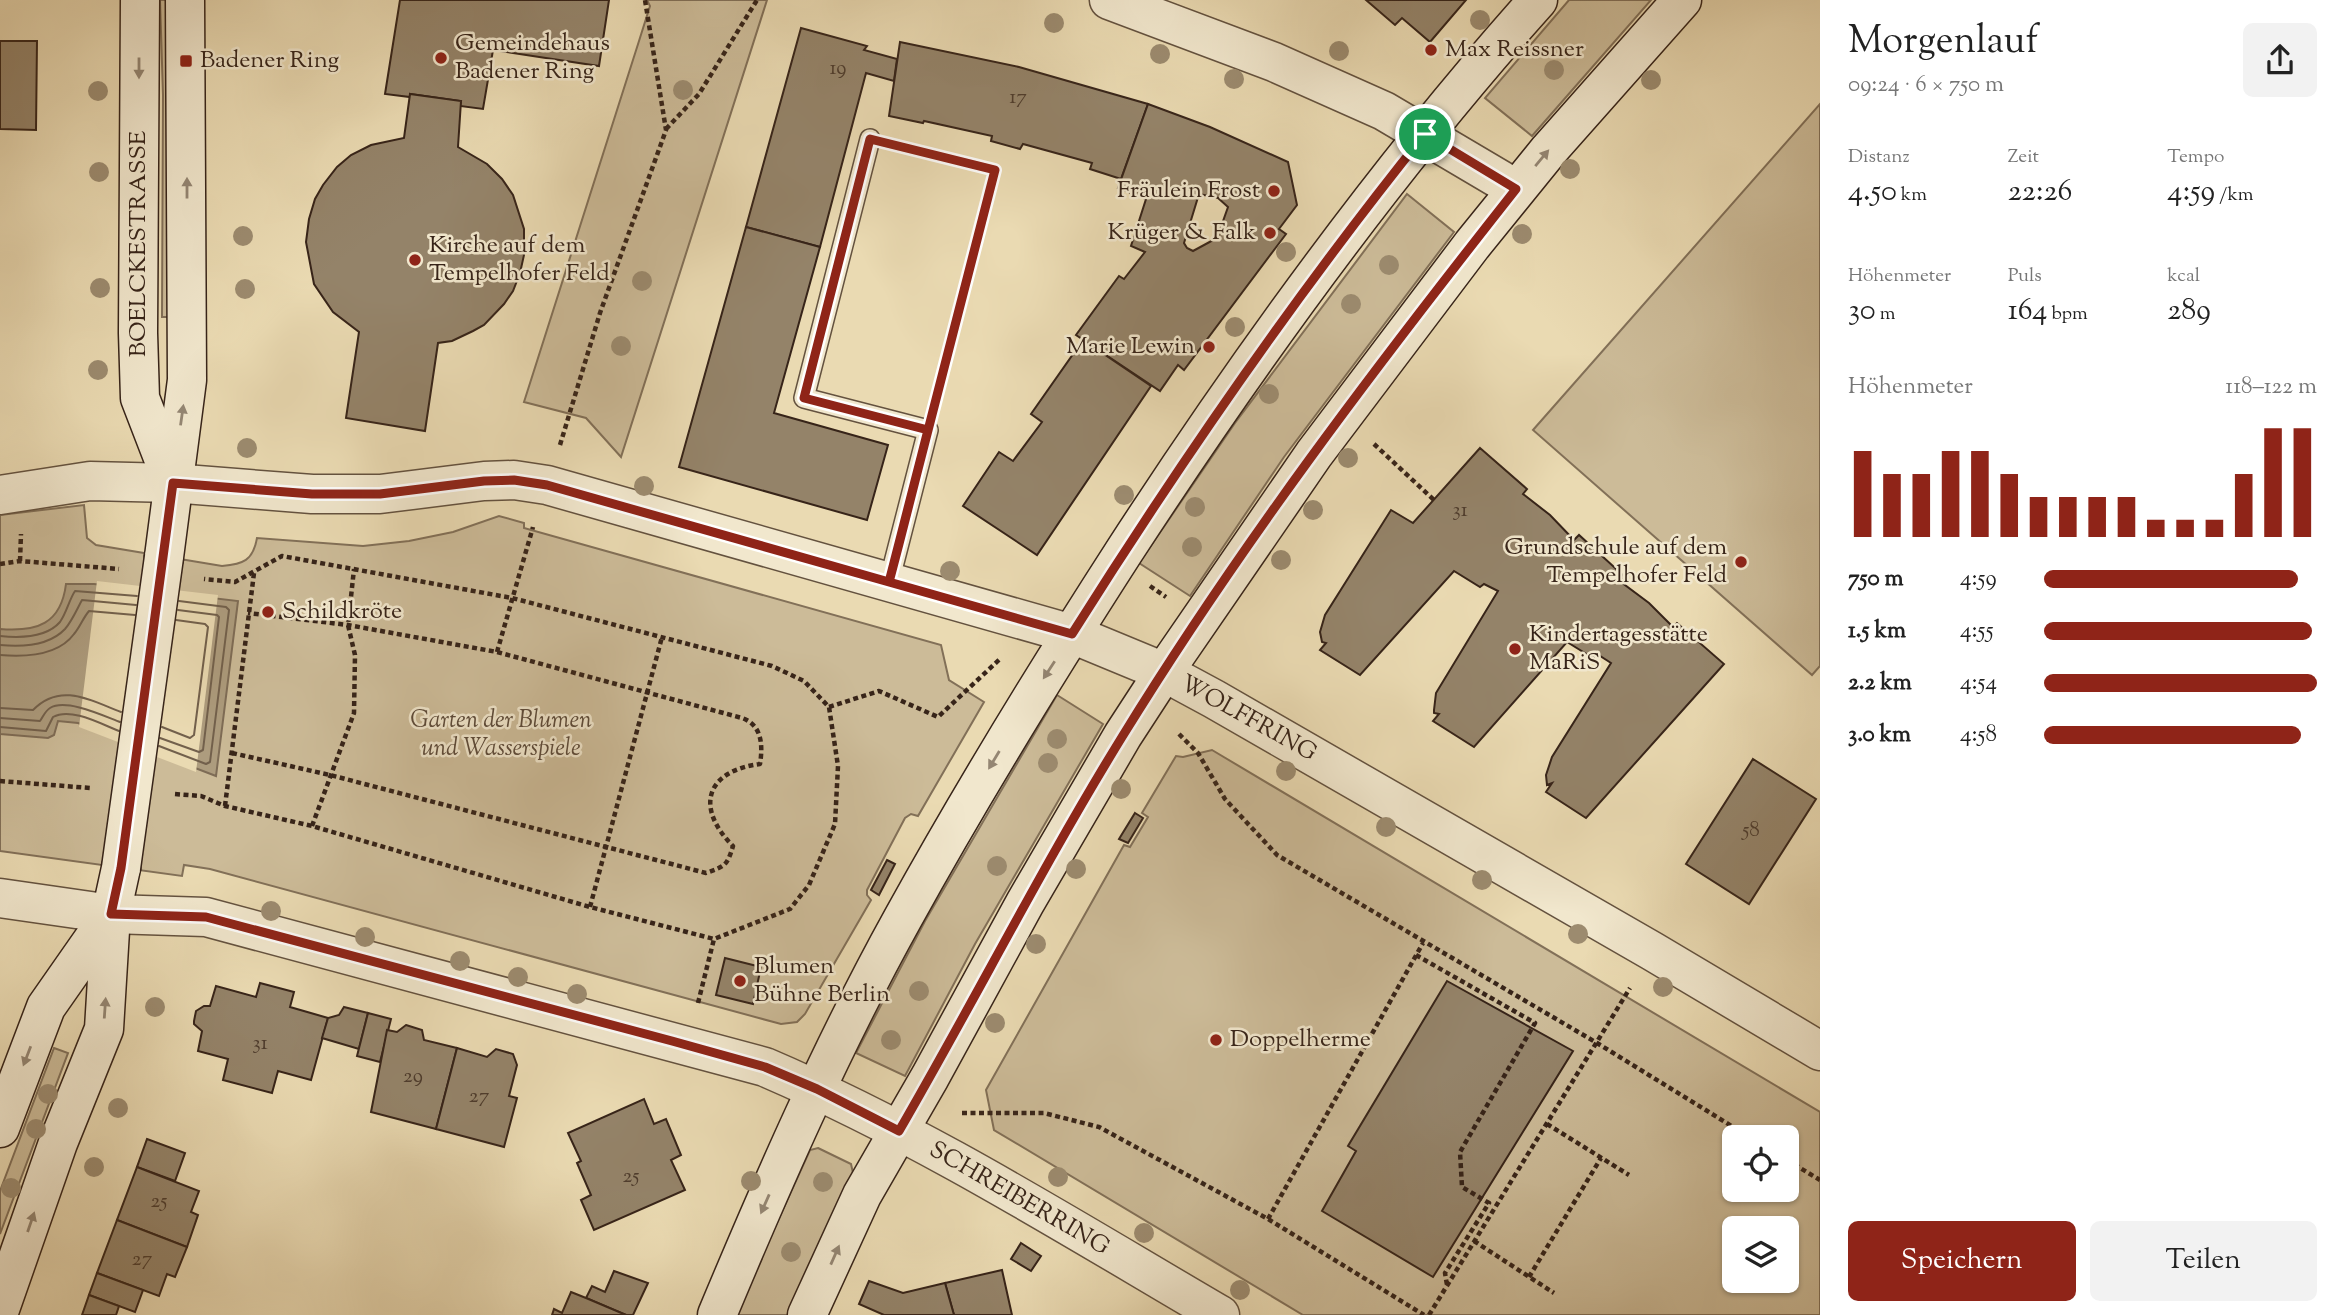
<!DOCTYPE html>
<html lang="de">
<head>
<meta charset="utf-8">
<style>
	body { margin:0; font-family:"Sorts Mill Goudy",serif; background:#f2f2f2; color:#222; height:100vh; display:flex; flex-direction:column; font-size:26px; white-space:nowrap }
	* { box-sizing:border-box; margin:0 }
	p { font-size:23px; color:#767676 }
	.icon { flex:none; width:38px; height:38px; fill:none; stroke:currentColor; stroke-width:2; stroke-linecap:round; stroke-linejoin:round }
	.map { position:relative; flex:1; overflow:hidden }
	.sheet { display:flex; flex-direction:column; background:#fff; width:525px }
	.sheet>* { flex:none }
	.tools { position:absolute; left:1722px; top:1125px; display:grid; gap:14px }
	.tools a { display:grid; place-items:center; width:77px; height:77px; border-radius:10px; background:#fff; box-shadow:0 2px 5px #0004; font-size:35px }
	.pin { position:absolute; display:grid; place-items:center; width:60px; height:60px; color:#fff; margin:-30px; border:4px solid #fff; border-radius:50%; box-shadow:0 2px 7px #0007 }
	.round { display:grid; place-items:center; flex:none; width:74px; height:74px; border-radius:10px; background:#f2f2f2 }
	.summary { display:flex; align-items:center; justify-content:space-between; height:119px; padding:0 28px }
	h1 { font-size:38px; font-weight:600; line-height:52px }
	.stats { display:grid; grid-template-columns:repeat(3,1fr); gap:10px; height:119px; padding:7px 28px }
	.stats div { display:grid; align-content:center }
	.stats b { font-size:30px; font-weight:600 }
	.stats small { font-size:19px; font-weight:400 }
	.stats p { font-size:19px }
	.chart { height:196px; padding:14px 28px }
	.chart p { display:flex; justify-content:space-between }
	.chart svg { width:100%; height:126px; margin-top:7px; stroke:#8f2418; stroke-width:6 }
	.action { display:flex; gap:14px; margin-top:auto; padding:14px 28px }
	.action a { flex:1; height:80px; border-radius:10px; background:#8f2418; color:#fff; font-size:28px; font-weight:600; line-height:80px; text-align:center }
	.action a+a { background:#f2f2f2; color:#222 }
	ul { padding:0 28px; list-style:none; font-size:23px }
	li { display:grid; grid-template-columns:112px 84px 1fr; align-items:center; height:52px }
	li i { height:18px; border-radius:9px; background:#8f2418 }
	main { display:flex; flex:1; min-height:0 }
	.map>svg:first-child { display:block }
	.green { fill:#ccbb98; stroke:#827058; stroke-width:2; fill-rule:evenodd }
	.water { fill:#ad9c7e; stroke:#7e6c56; stroke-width:2 }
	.pier { fill:#eadab2 }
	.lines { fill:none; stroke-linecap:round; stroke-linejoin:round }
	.shore { stroke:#72604c; stroke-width:2 }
	.building { fill:#948369; stroke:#372419; stroke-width:2; fill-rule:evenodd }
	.lane-casing { stroke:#64523f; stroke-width:22 }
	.street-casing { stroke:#64523f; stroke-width:41 }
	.secondary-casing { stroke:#372419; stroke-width:41 }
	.path { stroke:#372419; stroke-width:4.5; stroke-dasharray:5 3.5; stroke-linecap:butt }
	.lane { stroke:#f1e7cd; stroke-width:19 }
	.street { stroke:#f1e7cd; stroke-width:38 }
	.secondary { stroke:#f1e7cd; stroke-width:38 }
	.secondary-bridge-casing { stroke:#372419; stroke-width:41; stroke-linecap:butt }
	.secondary-bridge { stroke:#f1e7cd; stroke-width:38 }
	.tree { fill:#9c8b6f }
	.oneway { fill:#948673 }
	.route-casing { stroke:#fff; stroke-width:14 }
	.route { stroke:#8f2418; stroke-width:9 }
	.poi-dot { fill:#8f2418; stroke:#f1e7cd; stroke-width:2.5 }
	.labels { text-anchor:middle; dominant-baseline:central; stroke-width:5; stroke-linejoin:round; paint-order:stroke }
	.number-label { font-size:21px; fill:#4e3c2d }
	.poi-label { font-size:24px; fill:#372419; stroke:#f1e7cd; text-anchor:start }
	.street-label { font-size:24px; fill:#372419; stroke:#f1e7cd }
	.park-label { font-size:24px; font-style:italic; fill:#5c4a39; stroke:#f1e7cd }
</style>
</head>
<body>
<main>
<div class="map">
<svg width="1820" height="1315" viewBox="0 0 1820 1315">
	<rect width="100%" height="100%" fill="#eadab2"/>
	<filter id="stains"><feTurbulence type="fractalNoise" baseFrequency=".00286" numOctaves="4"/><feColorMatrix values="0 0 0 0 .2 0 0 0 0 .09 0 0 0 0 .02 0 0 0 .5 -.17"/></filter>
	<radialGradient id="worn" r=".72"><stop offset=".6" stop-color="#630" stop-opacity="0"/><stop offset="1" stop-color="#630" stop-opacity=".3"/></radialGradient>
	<g class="green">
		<path d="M160,0h14l1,317h-13l1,-222z"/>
		<path d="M647,0h120l-146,457 -35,-39 -62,-16 115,-361 11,-35z"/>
		<path d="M1569,0h82l-119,136 -47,-38z"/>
		<path d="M1820,104v562l-8,9 -279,-245z"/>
		<path d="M1407,194l47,38 -170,225 -94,139 -51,-33 96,-140z"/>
		<path d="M84,505l3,33 9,7 126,21c21,-2 31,-5 35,-28l106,8 46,-5 44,-9 46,-16 25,7v5l417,117 8,35 35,22 -66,114 -7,-2 -6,4 -38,72v5l4,5 -66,114 -8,8 -16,2 -571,-155 -26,-4 -2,11 -182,-25v-336z"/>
		<path d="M1057,695l46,29 -128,220 -70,132 -49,-23 69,-132z"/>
		<path d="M1212,750l608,362v203h-517l-309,-185 -8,-40 138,-245 6,2 18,-30 -6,-4 34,-57 7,1zM1734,1138h53v52h-53zM1734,1228h53v53h-53z"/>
		<path d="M54,1048l14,5 -68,181v-43z"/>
		<path d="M818,1148l33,16 2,9 -65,142h-53l75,-165z"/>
	</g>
	<path class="water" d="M66,584h28l144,17 -22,175 -138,-53 -20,-2 -4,14 -6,3 -48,-4v-105c37,3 61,-5 66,-45z"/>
	<path class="pier" d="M97,581l121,14 -22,177 -117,-45z"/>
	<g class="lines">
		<g class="shore">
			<path d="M0,636c19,2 46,2 60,-14 7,-10 9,-22 15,-31l62,5"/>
			<path d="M0,645c21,2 49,1 65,-16 7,-8 12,-20 17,-29l54,5"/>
			<path d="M0,655c24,2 58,1 74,-21 6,-7 9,-16 15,-23l46,4"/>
			<path d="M0,708l33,2c27,-28 57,-10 88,2"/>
			<path d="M0,718l40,3c3,-4 5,-10 10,-13 16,-10 54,8 70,14"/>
			<path d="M0,727l46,4 7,-14c18,-10 48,7 66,14"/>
			<path d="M162,727l28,11 4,-3 14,-108 -3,-3 -29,-4"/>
			<path d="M160,738l39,14 4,-2 16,-133 -2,-2 -39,-5"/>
			<path d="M159,746l47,18 4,-2 19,-152 -3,-3 -47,-6"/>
		</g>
	</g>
	<g class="building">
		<path d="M400,0h209l-10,66 -106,-16 -10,59 -23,-3 1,-5 -51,-7v3l-25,-3z"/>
		<path d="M1366,0h100l-36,42 -28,-24 -7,7z"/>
		<path d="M801,28l66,18 -3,4 33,9 -3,22 -28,-8 -46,174 -74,-20z"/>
		<path d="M0,41h37l-1,89 -36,-1z"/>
		<path d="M900,42l119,25 129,37 -27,75 -31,-10 2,-6 -69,-19 -3,5 -29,-8 1,-5 -68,-15 -1,2 -34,-7z"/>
		<path d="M410,94l51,7 -3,46 29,17 15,15 11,16 11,34v26l-4,18 -7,18 -9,13 -20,21 -11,6 -21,10 -14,2 -13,88 -79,-13 13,-86 -26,-20 -19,-28 -8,-42 3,-23 6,-20 8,-14 14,-18 14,-12 20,-10 33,-7z"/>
		<path d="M1148,104l62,23 78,35 9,43 -18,24 7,5 -102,136 -6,-5 -18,26 -84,-56 43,-59 5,3 21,-27 -14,-6 15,-47 -28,-11zM1199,194l19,4 10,9 -11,31 -24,13 -6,-3 -3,-5z"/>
		<path d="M746,227l74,20 -46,166 114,32 -21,75 -188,-53z"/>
		<path d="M1083,340l68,46 -114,169 -74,-49 36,-54 14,9 29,-39 -11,-8z"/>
		<path d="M1480,448l47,41 -4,5 27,21 24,25 5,-5 46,42 -4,5 28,21 24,24 4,-4 47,41 -138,154 -40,-26 6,-9 -5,2 -1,-10 6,-18 59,-94 -14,-9 -4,4 -26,-16 -93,105 -41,-26 6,-7 -5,-1v-3l2,-17 62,-102 -14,-7 -4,3 -26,-16 -94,104 -40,-25 6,-7 -4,-1 -2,-10 5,-17 66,-105 22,13z"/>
		<path d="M1753,759l63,40 -67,105 -63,-40z"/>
		<path d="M1135,813l8,5 -15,25 -9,-4z"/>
		<path d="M887,860l8,4 -16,31 -8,-5z"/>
		<path d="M725,958l36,9 -8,37 -37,-9z"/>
		<path d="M1447,981l126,70 -140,226 -111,-66 34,-60 -8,-5z"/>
		<path d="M260,983l34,9 -4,15 38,11 -17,62 -33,-9 -6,22 -49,-13 5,-21 -30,-8 4,-20 -8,-7v-3l2,-10 8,-5h6l6,-20 40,11z"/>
		<path d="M344,1007l24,6 -9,36 -37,-11 6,-20 11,-3z"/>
		<path d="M368,1013l23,6 -11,43 -23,-6z"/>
		<path d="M406,1025l16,5 2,10 33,8 -21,81 -65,-17 16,-82 10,2z"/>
		<path d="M457,1048l30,9 9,-8 17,5 4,11 -8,31 8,2 -13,49 -68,-18z"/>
		<path d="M644,1099l10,25 12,-5 15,36 -10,5 14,30 -91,40 -13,-30 10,-5 -14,-32 4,-2 -13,-28z"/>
		<path d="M147,1139l38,14 -10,28 -38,-14z"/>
		<path d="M137,1167l62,24 -8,21 7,3 -11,32 -70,-27z"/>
		<path d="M117,1220l70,27 -12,30 -8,-3 -8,22 -62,-23z"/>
		<path d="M1021,1243l20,13 -10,15 -20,-12z"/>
		<path d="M1002,1270l10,45h-58l-9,-32z"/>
		<path d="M614,1271l34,12 -15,32h-7l-40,-17 6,-12 13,6z"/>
		<path d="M97,1273l46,17 -8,22 -46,-17z"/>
		<path d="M869,1281l34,12 42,-10 9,32h-70l-25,-11z"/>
		<path d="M571,1292l15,6 40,17h-74l2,-6 8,4z"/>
		<path d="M89,1295l30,11 -3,9h-34z"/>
	</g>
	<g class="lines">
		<g class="lane-casing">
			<path id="lane" d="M870,139l-66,259 124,32 -39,152"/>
		</g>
		<g class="street-casing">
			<g id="street">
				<path d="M1109,0l165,62 110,49 132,78"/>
				<path d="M0,495l90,-14 82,2 140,11h68l104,-13 30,-1 33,5 525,149 92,38 50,27 438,252 168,100"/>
				<path d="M0,898l111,16 95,3 559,150c159,68 306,161 455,248"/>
			</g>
		</g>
		<g class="secondary-casing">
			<g id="secondary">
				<path d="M140,0l-2,333 2,65 32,83"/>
				<path d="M164,557l23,-177 -2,-380"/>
				<path d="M0,1128l46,-121 65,-93"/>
				<path d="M0,1309l58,-166 46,-114 7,-115 10,-46"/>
				<path d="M717,1315c56,-134 115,-269 186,-397 69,-125 144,-247 222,-368 125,-192 260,-379 413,-550"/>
				<path d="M807,1315l55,-120 68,-118 95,-174 98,-168 41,-63 150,-218 158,-209 77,-95 133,-150"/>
			</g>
		</g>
		<g class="path">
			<path d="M666,129l33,-35 58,-94"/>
			<path d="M902,147l93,23 -59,228"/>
			<path d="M1374,444l60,56"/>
			<path d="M560,445l40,-132 66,-183 -21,-130"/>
			<path d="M20,561l1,-27"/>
			<path d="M0,564l20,-3 99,8"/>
			<path d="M1150,586l16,11"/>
			<path d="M497,652l36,-125"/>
			<path d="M829,707l50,-16 59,26 63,-59"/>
			<path d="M1179,734l19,19 27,46 52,56 320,188 154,95"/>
			<path d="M232,753l98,22 376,98c19,-7 21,-7 27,-27 -38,-38 -28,-75 27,-82 3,-19 2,-39 -18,-46l-245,-66 -149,-27 -100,-12"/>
			<path d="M0,781l90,7"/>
			<path d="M175,794l26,2 24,10 87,20 278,81 124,32 76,-30 19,-24 26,-61 3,-58 -9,-59 -25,-26 -32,-15 -260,-68 -230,-42 -47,26 -31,-3"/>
			<path d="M225,806l29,-233"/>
			<path d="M312,826l42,-113 1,-58 -7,-30 6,-56"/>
			<path d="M590,907l72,-270"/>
			<path d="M1416,955l119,68 -75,129 2,35 27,16 -44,70 2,12"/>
			<path d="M698,1003l16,-64"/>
			<path d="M962,1113h82l55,14 169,92 156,96"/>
			<path d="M1547,1124l82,51"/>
			<path d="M1787,1160l33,20"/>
			<path d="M1268,1219l155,-276"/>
			<path d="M1474,1241l80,52"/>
			<path d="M1529,1277l72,-119"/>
			<path d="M1429,1315l201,-327"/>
		</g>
		<use href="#lane" class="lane"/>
		<use href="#street" class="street"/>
		<use href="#secondary" class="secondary"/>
		<g class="secondary-bridge-casing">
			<path id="secondary-bridge" d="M121,868l43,-311"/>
		</g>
		<use href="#secondary-bridge" class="secondary-bridge"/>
	</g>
	<g class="tree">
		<circle cx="1480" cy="20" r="10"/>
		<circle cx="1054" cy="23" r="10"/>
		<circle cx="1339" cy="51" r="10"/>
		<circle cx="1160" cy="54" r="10"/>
		<circle cx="1554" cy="70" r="10"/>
		<circle cx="1234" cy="79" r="10"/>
		<circle cx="1651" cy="80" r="10"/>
		<circle cx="683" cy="90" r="10"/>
		<circle cx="98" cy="91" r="10"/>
		<circle cx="1570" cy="169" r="10"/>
		<circle cx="99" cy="172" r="10"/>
		<circle cx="1522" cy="234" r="10"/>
		<circle cx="243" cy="236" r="10"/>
		<circle cx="1286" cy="252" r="10"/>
		<circle cx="1389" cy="265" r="10"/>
		<circle cx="642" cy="281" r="10"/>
		<circle cx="100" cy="288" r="10"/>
		<circle cx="245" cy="289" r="10"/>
		<circle cx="1351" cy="304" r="10"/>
		<circle cx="1235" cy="327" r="10"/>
		<circle cx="621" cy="346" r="10"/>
		<circle cx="98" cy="370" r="10"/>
		<circle cx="1269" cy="394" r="10"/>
		<circle cx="247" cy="448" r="10"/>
		<circle cx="1348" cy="458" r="10"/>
		<circle cx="644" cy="486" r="10"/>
		<circle cx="1124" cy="495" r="10"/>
		<circle cx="1195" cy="507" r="10"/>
		<circle cx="1313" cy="510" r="10"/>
		<circle cx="1192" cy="547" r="10"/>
		<circle cx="1281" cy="560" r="10"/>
		<circle cx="950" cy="571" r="10"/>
		<circle cx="1057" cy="739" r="10"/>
		<circle cx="1048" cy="763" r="10"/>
		<circle cx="1286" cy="771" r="10"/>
		<circle cx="1121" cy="789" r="10"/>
		<circle cx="1386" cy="827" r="10"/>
		<circle cx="997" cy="866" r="10"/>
		<circle cx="1076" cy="869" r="10"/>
		<circle cx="1482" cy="880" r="10"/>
		<circle cx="271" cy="911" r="10"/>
		<circle cx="1578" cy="934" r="10"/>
		<circle cx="365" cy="937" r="10"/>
		<circle cx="1036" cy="944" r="10"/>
		<circle cx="460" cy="961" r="10"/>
		<circle cx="518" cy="977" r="10"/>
		<circle cx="1663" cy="987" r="10"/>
		<circle cx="919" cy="991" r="10"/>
		<circle cx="577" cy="994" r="10"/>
		<circle cx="155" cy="1007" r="10"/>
		<circle cx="995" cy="1023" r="10"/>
		<circle cx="891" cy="1040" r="10"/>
		<circle cx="48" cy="1094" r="10"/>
		<circle cx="118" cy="1108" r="10"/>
		<circle cx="36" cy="1129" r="10"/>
		<circle cx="94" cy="1167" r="10"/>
		<circle cx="1058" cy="1177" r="10"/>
		<circle cx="751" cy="1181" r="10"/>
		<circle cx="823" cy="1182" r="10"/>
		<circle cx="11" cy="1188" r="10"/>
		<circle cx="1144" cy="1233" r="10"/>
		<circle cx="791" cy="1252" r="10"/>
		<circle cx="1240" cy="1290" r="10"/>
	</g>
	<defs><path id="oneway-solid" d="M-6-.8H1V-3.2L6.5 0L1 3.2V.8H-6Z" transform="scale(1.75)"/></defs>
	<g class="oneway">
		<use href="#oneway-solid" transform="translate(139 68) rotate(90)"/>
		<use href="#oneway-solid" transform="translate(1542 158) rotate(-50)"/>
		<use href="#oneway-solid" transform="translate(187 188) rotate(-90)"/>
		<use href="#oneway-solid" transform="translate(182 415) rotate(-82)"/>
		<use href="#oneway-solid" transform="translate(1049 670) rotate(123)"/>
		<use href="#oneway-solid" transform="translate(994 760) rotate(121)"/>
		<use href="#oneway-solid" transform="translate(105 1008) rotate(-86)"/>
		<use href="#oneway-solid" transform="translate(27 1056) rotate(111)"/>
		<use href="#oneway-solid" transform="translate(765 1204) rotate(114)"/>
		<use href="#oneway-solid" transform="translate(31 1222) rotate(-71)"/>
		<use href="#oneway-solid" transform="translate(835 1255) rotate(-66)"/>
	</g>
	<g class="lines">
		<g class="route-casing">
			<path id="route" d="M1425,134c-128,159 -244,327 -353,500l-183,-52c35,-137 71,-274 106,-412l-125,-31 -66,259 124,32 -29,114 -10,38 -342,-97 -33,-5 -30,1 -104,13h-68l-139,-11 -52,385 -10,46 95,3 466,124 93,26 52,22 82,42c76,-131 144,-266 223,-394 118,-192 255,-372 394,-548l-91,-55"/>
		</g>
		<use href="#route" class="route"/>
	</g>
	<g class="poi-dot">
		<circle cx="1431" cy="50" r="7"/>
		<circle cx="441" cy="58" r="7"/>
		<rect x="179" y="54" width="14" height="14" rx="3.5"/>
		<circle cx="1274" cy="191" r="7"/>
		<circle cx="1270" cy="233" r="7"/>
		<circle cx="415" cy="260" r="7"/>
		<circle cx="1209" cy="347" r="7"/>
		<circle cx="1741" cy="562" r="7"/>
		<circle cx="268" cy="612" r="7"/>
		<circle cx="1515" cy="649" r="7"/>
		<circle cx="740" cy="981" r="7"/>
		<circle cx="1216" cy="1040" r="7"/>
	</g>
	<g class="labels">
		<g class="number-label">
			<text x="838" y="69">19</text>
			<text x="1018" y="98">17</text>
			<text x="1460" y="511">31</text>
			<text x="1751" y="831">58</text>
			<text x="260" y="1044">31</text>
			<text x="413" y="1077">29</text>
			<text x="479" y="1097">27</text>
			<text x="631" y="1177">25</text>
			<text x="159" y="1202">25</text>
			<text x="142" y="1260">27</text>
		</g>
		<g class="poi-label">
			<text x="455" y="44">Gemeindehaus<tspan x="455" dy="28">Badener Ring</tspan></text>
			<text x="1445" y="50">Max Reissner</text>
			<text x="200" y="61">Badener Ring</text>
			<text x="1260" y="191" text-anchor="end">Fräulein Frost</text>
			<text x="1256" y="233" text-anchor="end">Krüger &amp; Falk</text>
			<text x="429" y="246">Kirche auf dem<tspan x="429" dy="28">Tempelhofer Feld</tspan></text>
			<text x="1195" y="347" text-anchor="end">Marie Lewin</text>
			<text x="1727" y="548" text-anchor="end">Grundschule auf dem<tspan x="1727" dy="28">Tempelhofer Feld</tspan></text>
			<text x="282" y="612">Schildkröte</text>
			<text x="1529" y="635">Kindertagesstätte<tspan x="1529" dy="28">MaRiS</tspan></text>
			<text x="754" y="967">Blumen<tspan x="754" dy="28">Bühne Berlin</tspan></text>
			<text x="1230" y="1040">Doppelherme</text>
		</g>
		<g class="street-label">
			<text transform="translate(139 244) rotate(-90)">BOELCKESTRASSE</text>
			<text transform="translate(1248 719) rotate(29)">WOLFFRING</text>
			<text transform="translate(1019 1199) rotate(30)">SCHREIBERRING</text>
		</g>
		<g class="park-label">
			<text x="501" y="721">Garten der Blumen<tspan x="501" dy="28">und Wasserspiele</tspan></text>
		</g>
	</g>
	<rect width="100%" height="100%" filter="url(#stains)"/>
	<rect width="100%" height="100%" fill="url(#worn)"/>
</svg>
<div class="tools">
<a><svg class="icon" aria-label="locate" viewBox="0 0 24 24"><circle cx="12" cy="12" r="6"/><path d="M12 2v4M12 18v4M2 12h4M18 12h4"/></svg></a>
<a><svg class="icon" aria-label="layers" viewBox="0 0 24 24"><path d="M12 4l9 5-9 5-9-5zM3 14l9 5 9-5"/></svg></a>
</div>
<div class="pin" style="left:1425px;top:134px;background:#1e9e55"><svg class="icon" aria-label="arrive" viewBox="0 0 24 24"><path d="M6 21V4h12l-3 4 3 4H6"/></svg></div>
</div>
<section class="sheet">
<div class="summary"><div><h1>Morgenlauf</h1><p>09:24 · 6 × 750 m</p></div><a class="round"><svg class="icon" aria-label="share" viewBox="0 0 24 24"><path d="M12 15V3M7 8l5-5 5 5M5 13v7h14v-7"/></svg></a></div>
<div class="stats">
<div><p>Distanz</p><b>4.50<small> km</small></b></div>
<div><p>Zeit</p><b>22:26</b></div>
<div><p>Tempo</p><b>4:59<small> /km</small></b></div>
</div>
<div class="stats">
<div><p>Höhenmeter</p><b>30<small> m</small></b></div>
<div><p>Puls</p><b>164<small> bpm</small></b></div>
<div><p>kcal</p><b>289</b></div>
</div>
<div class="chart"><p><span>Höhenmeter</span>118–122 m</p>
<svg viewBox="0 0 160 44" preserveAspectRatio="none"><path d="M5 44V14M15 44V22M25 44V22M35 44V14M45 44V14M55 44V22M65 44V30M75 44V30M85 44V30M95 44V30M105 44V38M115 44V38M125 44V38M135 44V22M145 44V6M155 44V6"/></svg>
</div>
<ul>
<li><b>750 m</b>4:59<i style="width:93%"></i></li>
<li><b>1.5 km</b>4:55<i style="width:98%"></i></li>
<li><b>2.2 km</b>4:54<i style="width:100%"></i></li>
<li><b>3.0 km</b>4:58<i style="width:94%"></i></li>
</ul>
<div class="action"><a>Speichern</a><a>Teilen</a></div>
</section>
</main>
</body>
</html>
